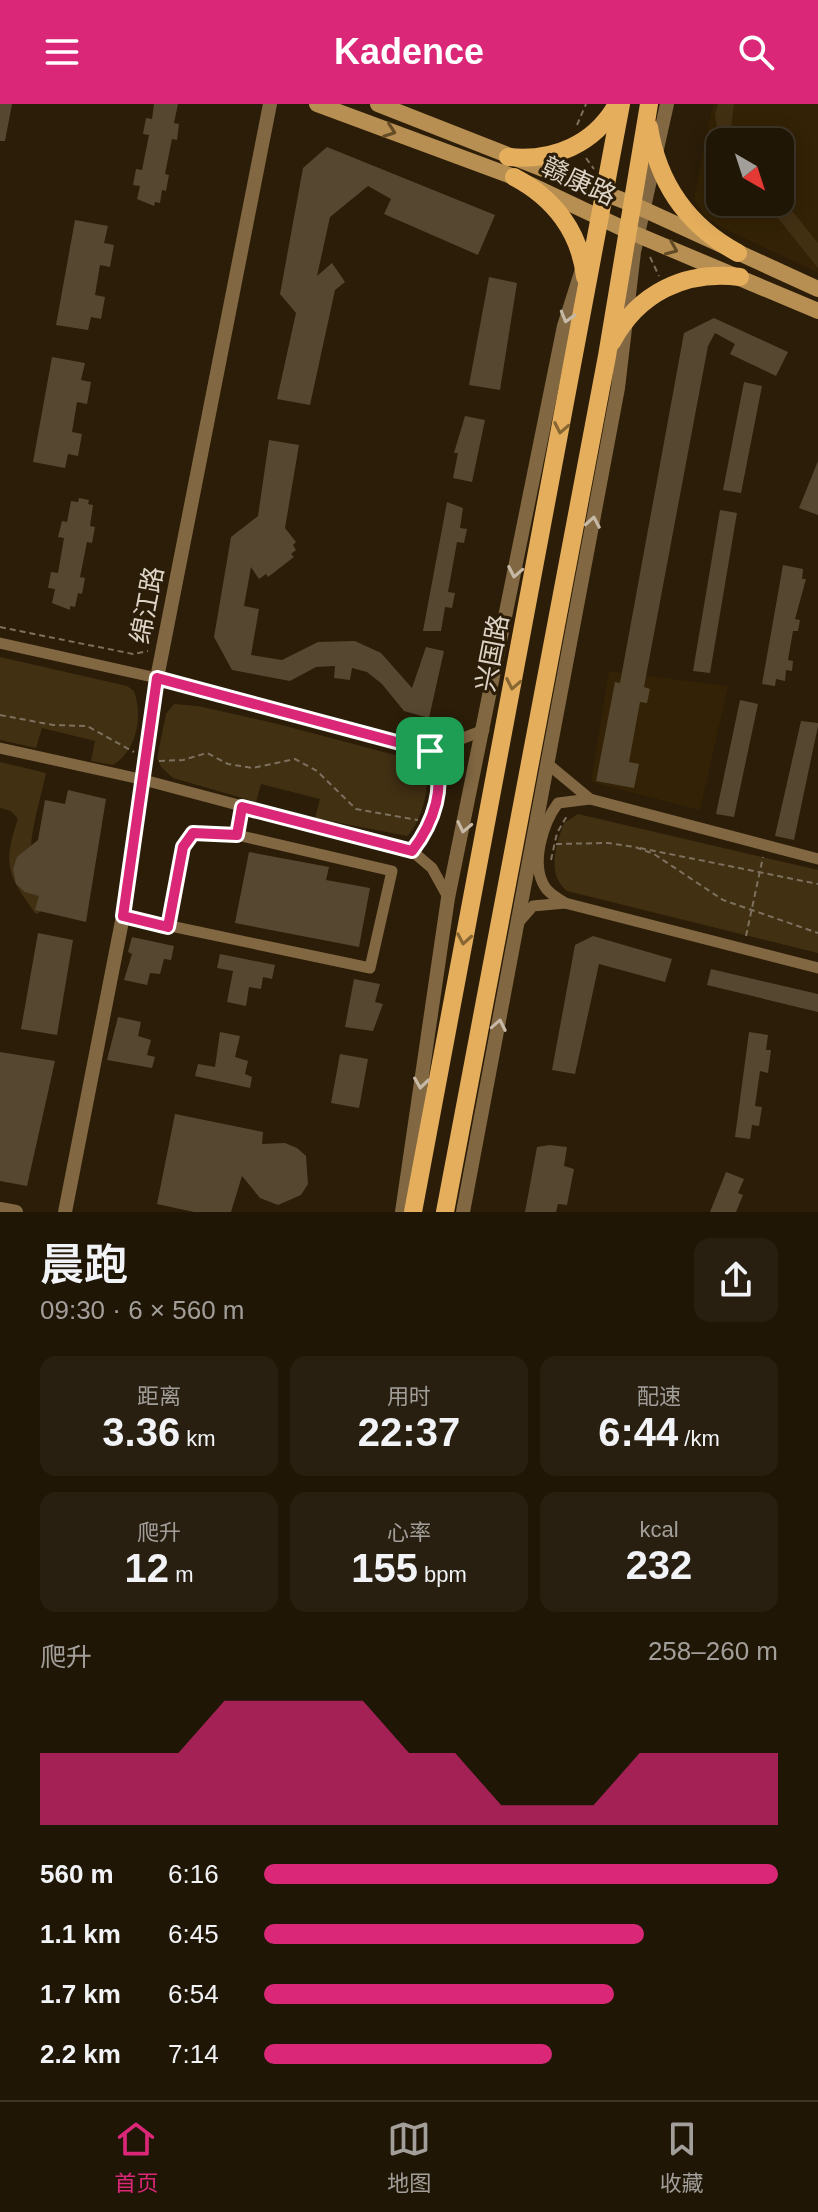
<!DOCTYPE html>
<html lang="zh">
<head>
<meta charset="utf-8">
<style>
	body { margin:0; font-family:Helvetica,"Noto Sans SC",sans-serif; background:#281f10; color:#f1f3f6; height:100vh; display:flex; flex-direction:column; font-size:30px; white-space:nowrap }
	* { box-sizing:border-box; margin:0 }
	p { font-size:26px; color:#a29f9b }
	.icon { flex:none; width:44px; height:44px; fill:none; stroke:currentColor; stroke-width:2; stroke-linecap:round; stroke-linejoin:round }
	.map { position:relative; height:1108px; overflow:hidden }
	.drawer { display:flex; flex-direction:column; background:#201606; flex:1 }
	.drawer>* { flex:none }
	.needle { width:52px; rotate:141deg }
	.fabs { position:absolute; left:706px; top:24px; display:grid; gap:16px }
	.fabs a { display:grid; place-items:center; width:88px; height:88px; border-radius:16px; background:#201606; box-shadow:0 4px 20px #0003,0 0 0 2px #3d3528; font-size:40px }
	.pin { position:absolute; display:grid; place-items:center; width:68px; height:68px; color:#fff; margin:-34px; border-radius:16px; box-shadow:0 4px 12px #0006 }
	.round { display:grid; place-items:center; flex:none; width:84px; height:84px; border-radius:16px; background:#281f10 }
	.headline { display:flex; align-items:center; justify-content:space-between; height:136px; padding:0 40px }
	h1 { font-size:44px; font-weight:600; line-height:60px }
	.stats { display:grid; grid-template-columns:repeat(3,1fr); gap:12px; height:136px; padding:8px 40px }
	.stats div { display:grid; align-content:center; border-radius:16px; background:#281f10; text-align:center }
	.stats b { font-size:40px; font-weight:600 }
	.stats small { font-size:22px; font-weight:400 }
	.stats p { font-size:22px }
	.chart { height:224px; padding:16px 40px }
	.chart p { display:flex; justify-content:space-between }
	.chart svg { width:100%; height:144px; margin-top:8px; fill:#db2777; opacity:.7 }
	ul { padding:0 40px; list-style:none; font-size:26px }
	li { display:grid; grid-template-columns:128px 96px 1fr; align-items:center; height:60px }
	li i { height:20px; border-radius:10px; background:#db2777 }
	header { display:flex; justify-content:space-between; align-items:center; height:104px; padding:0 40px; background:#db2777; color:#fff; font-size:36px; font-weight:600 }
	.dock { display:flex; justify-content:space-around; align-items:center; height:112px; border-top:2px solid #3d3528; background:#201606; font-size:22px; color:#a29f9b }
	.dock a { display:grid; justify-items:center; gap:4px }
	.dock .active { color:#db2777 }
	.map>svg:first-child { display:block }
	.built { fill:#332205; fill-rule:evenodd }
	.green { fill:#423013 }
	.building { fill:#564731 }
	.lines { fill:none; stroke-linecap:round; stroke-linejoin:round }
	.path { stroke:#7c705e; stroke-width:2; stroke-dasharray:6 4; stroke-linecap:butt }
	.minor { stroke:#816742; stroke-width:11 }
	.tertiary { stroke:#816742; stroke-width:14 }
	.secondary { stroke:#b88f52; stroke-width:16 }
	.primary { stroke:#e4ae5d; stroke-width:18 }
	.oneway { stroke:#634b26 }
	.oneway2 { stroke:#c6b9a6 }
	.oneway3 { stroke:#886632 }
	.route-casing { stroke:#fff; stroke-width:16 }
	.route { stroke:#db2777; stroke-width:10 }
	.labels { text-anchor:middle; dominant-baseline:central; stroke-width:6; stroke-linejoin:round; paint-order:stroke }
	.street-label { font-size:26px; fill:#ddd4c7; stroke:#2b1d08 }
</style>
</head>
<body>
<header><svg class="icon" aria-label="menu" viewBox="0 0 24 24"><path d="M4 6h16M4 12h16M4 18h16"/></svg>Kadence<svg class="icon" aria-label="search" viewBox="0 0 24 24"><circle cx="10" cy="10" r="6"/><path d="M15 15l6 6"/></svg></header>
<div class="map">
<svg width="818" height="1108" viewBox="0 0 818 1108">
	<rect width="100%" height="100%" fill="#2b1d08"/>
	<g class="built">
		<path d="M713,0h105v169l-101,-48 -14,-11 -9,-15zM720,38h60v60h-60z"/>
		<path d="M609,567l119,15 -28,124 -109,-28z"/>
	</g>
	<g class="green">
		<path d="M718,0h16l-3,26 5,12h-17l-4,-27z"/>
		<path d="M780,92l38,47v25l-53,-66h15z"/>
		<path d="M0,553l127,29 7,5c9,26 3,59 -21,74l-22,-4 4,-20 -53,-13 -6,20 -36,-8z"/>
		<path d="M174,600l24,2 80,18 143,38c14,15 0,62 -14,74l-92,-18 5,-19 -59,-15 -5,18 -83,-24 -12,-11 -4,-9 9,-44z"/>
		<path d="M0,658l46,11c-11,52 -28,86 0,136l-10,5c-28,-38 -34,-49 -18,-95l-7,-8 -11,-3z"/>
		<path d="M578,710l240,56v83l-251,-62c-21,-16 -11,-47 -3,-68z"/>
	</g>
	<g class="building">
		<path d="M0,0h12l-7,37h-5z"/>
		<path d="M154,0h24l-4,19 5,1 -2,16 -5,-1 -7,35 4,1 -3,16 -4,-1 -2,13 -5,-1 -1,4 -17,-7 3,-13 -7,-1 3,-16 6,1 7,-35 -6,-1 3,-16 6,1z"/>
		<path d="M327,43l168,68 -17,40 -94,-41 7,-15 -23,-13 -38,31 -13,59 15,-13 13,19 -10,8 -25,115 -33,-6 19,-86 -16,-19 23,-126z"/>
		<path d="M75,116l33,6 -4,17 10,2 -4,22 -10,-2 -5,30 10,2 -4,22 -10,-2 -3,13 -32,-5z"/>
		<path d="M489,173l28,6 -17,107 -31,-5z"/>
		<path d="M714,214l74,34 -12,24 -46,-22 5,-10 -20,-11 -7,13 -64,341 6,2 -3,14 -7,-1 -11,60 10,2 -5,24 -38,-7 19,-99 5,1 64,-350z"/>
		<path d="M52,253l33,6 -4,17 10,2 -4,22 -10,-2 -5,30 10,2 -4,22 -10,-2 -3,14 -32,-6z"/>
		<path d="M744,278l18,4 -21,107 -18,-3z"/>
		<path d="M465,312l20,4 -13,62 -19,-4 5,-25h-4z"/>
		<path d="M269,336l30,5 -14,83 11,14 -3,3 3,5 -5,4 3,3 -26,20 -2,-3 -7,5 -8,-12 -7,39 15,3 -8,46 31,5 36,-18 37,-1 26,12 31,35 14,-41 18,4 -15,67 -25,-7 -22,-27 -15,-12 -15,-4 -2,12 -16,-2 1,-12 -19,1 -26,14 -58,-11 -18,-33 17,-100 27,-21z"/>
		<path d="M818,357v54l-19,-7z"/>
		<path d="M79,394l10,2 -1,4 5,1 -3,21 5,1 -3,16 -5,-1 -7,35 5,1 -3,16 -4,-1 -3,14 -5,-1v4l-18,-7 3,-14 -7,-1 3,-16 7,1 6,-35 -6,-1 4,-16 5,1 4,-21 7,1z"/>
		<path d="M447,398l16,6 -3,20 7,1 -3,14 -7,-1 -9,50 7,1 -3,15 -7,-1 -4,24h-18z"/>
		<path d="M720,406l17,3 -27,160 -17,-2z"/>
		<path d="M783,461l20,4 -1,10h4l-11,40 5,1 -2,11h-5l-5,29 5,1 -1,10 -6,-1 -1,11 -9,-2 -1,7 -13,-2z"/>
		<path d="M740,596l18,4 -24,113 -18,-3z"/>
		<path d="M801,617l17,2v3l-24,114 -19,-4z"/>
		<path d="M68,686l38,9 -20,123 -51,-12 4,-14 -14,-4 -9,-8 -3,-15 4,-12 21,-17 7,-40 20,4z"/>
		<path d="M249,748l80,15 -3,13 44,8 -11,59 -124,-24z"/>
		<path d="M38,829l35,7 -16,95 -36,-6z"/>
		<path d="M593,832l79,23 -7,23 -66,-18 -24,110 -23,-4 23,-125z"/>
		<path d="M132,833l42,9 -3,14 -7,-1 -4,15 -10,-1 -3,12 -23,-5 8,-26 -4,-2z"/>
		<path d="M220,850l55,11 -3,14 -9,-2 -2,12 -12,-2 -3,19 -19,-4 6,-31 -16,-3z"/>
		<path d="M711,865l107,25v18l-111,-27z"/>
		<path d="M354,875l26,5 -5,18 8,2 -10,27 -28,-4z"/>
		<path d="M118,913l23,5 -3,14 13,4 -4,15 8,2 -3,11 -45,-8z"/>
		<path d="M220,928l20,4 -5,21 13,4 -3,13 7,3 -2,11 -55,-12 3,-12 17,3z"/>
		<path d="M749,928l19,3 -2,15h5l-3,23 -8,-2 -5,35 7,1 -3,19 -7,-1 -2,14 -15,-2z"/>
		<path d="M0,948l55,9 -28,125 -27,-5z"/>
		<path d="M340,950l28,5 -9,49 -28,-5z"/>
		<path d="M175,1010l88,18 -1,12 23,-1 12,5 9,8 2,28 -7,11 -23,10 -18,-7 -18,-22 -11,36h-37l-37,-8z"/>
		<path d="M550,1041l17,2 -3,19 10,3 -7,36 -9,-1 -2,8h-31l12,-65z"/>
		<path d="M726,1068l18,7 -6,14 5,2 -7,17h-26z"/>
	</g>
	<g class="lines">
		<g class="path">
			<path d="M577,21l9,-21"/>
			<path d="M586,54l8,11"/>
			<path d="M650,153l9,19"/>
			<path d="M0,523l133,27 15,-3"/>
			<path d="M0,611l53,10 34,1 47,26"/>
			<path d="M159,657l24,-1 24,-7 21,11 25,4 42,-9 22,12 39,38 62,11"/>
			<path d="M556,740l52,-1 27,4 19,7 69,46 95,33"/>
			<path d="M640,744l178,36"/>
			<path d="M551,756l6,-27 11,-19"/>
			<path d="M746,832l17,-79"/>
		</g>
		<g class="minor">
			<path d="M0,539l157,35 273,73"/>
			<path d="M0,644l140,31 272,72c21,-27 38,-68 18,-100"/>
			<path d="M430,647l54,-21"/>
			<path d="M549,661l41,34 228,60"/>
			<path d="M237,731l5,-28"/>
			<path d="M412,747l20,17 16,29"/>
			<path d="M565,799c-7,-5 -16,-9 -20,-16 -15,-23 -2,-64 13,-84l32,-4"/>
			<path d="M123,812l247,52 22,-97 -155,-36 -44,-2 -10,14 -15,80"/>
			<path d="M519,818l14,-16 32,-3 253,65"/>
		</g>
		<g class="tertiary">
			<path d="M0,1105l16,3"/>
			<path d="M65,1108l58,-296 34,-238 113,-574"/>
			<path d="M402,1108l46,-314 116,-572 19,-60"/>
			<path d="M463,1108l155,-824 16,-136 33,-148"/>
		</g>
		<g class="secondary">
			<path d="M317,0l197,73 112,53 192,81"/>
			<path d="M378,0l254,100 186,85"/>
		</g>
		<g class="primary">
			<path d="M649,23c9,56 39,99 89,126"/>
			<path d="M508,53c45,5 87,-13 109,-53"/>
			<path d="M514,73c40,21 66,55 71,100"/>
			<path d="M612,238c26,-49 73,-72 128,-65"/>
			<path d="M413,1108l208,-1108"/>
			<path d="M445,1108l162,-856 42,-252"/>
		</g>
	</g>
	<defs><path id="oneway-chevron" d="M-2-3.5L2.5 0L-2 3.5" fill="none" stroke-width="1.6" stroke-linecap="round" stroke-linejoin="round" transform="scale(2)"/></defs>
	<g class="oneway">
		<use href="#oneway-chevron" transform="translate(390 27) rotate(20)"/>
		<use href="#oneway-chevron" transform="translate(672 145) rotate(23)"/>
	</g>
	<g class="oneway2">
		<use href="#oneway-chevron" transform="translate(567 213) rotate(106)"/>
		<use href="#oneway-chevron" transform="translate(593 418) rotate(-80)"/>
		<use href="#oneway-chevron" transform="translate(515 468) rotate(101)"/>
		<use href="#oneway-chevron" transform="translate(464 723) rotate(102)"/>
		<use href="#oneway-chevron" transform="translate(499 921) rotate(-79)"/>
		<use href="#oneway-chevron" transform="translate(421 979) rotate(98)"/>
	</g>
	<g class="oneway3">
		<use href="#oneway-chevron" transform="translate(561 324) rotate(101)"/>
		<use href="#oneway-chevron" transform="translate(513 580) rotate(101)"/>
		<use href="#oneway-chevron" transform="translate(464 835) rotate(100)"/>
	</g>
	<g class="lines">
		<g class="route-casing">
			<path id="route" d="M157,574l273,73c19,32 3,73 -18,100l-170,-44 -5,28 -44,-2 -10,14 -15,80 -45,-11z"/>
		</g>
		<use href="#route" class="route"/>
	</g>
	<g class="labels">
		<g class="street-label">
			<text transform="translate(579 77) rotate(25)">赣康路</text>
			<text transform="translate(147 501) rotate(-79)">绵江路</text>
			<text transform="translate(492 549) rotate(-79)">兴国路</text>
		</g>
	</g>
</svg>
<div class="fabs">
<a><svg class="needle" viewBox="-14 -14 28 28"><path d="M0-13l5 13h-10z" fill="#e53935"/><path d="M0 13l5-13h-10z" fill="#a29f9b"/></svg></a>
</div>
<div class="pin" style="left:430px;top:647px;background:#1e9e55"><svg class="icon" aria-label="arrive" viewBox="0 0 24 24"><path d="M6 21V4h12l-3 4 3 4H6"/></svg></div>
</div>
<section class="drawer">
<div class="headline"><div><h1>晨跑</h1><p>09:30 · 6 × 560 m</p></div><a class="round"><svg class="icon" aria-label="share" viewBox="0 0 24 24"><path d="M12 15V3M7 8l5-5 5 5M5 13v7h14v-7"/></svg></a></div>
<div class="stats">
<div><p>距离</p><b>3.36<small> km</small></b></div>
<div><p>用时</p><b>22:37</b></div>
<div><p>配速</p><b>6:44<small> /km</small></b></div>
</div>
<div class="stats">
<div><p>爬升</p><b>12<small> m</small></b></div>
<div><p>心率</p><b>155<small> bpm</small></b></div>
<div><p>kcal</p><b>232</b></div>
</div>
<div class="chart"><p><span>爬升</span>258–260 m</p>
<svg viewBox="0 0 160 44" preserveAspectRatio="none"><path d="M0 44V22L10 22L20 22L30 22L40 6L50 6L60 6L70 6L80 22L90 22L100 38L110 38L120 38L130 22L140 22L150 22L160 22V44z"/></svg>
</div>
<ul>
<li><b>560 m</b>6:16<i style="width:100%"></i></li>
<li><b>1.1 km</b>6:45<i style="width:74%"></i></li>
<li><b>1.7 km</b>6:54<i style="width:68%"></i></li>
<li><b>2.2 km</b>7:14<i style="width:56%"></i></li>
</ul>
</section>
<nav class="dock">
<a class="active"><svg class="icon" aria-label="home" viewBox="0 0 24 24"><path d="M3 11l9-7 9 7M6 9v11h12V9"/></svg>首页</a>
<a><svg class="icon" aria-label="map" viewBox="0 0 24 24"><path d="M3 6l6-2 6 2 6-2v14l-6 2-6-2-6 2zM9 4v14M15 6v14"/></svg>地图</a>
<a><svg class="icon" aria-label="saved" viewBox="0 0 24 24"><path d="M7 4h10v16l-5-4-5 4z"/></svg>收藏</a>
</nav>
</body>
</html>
